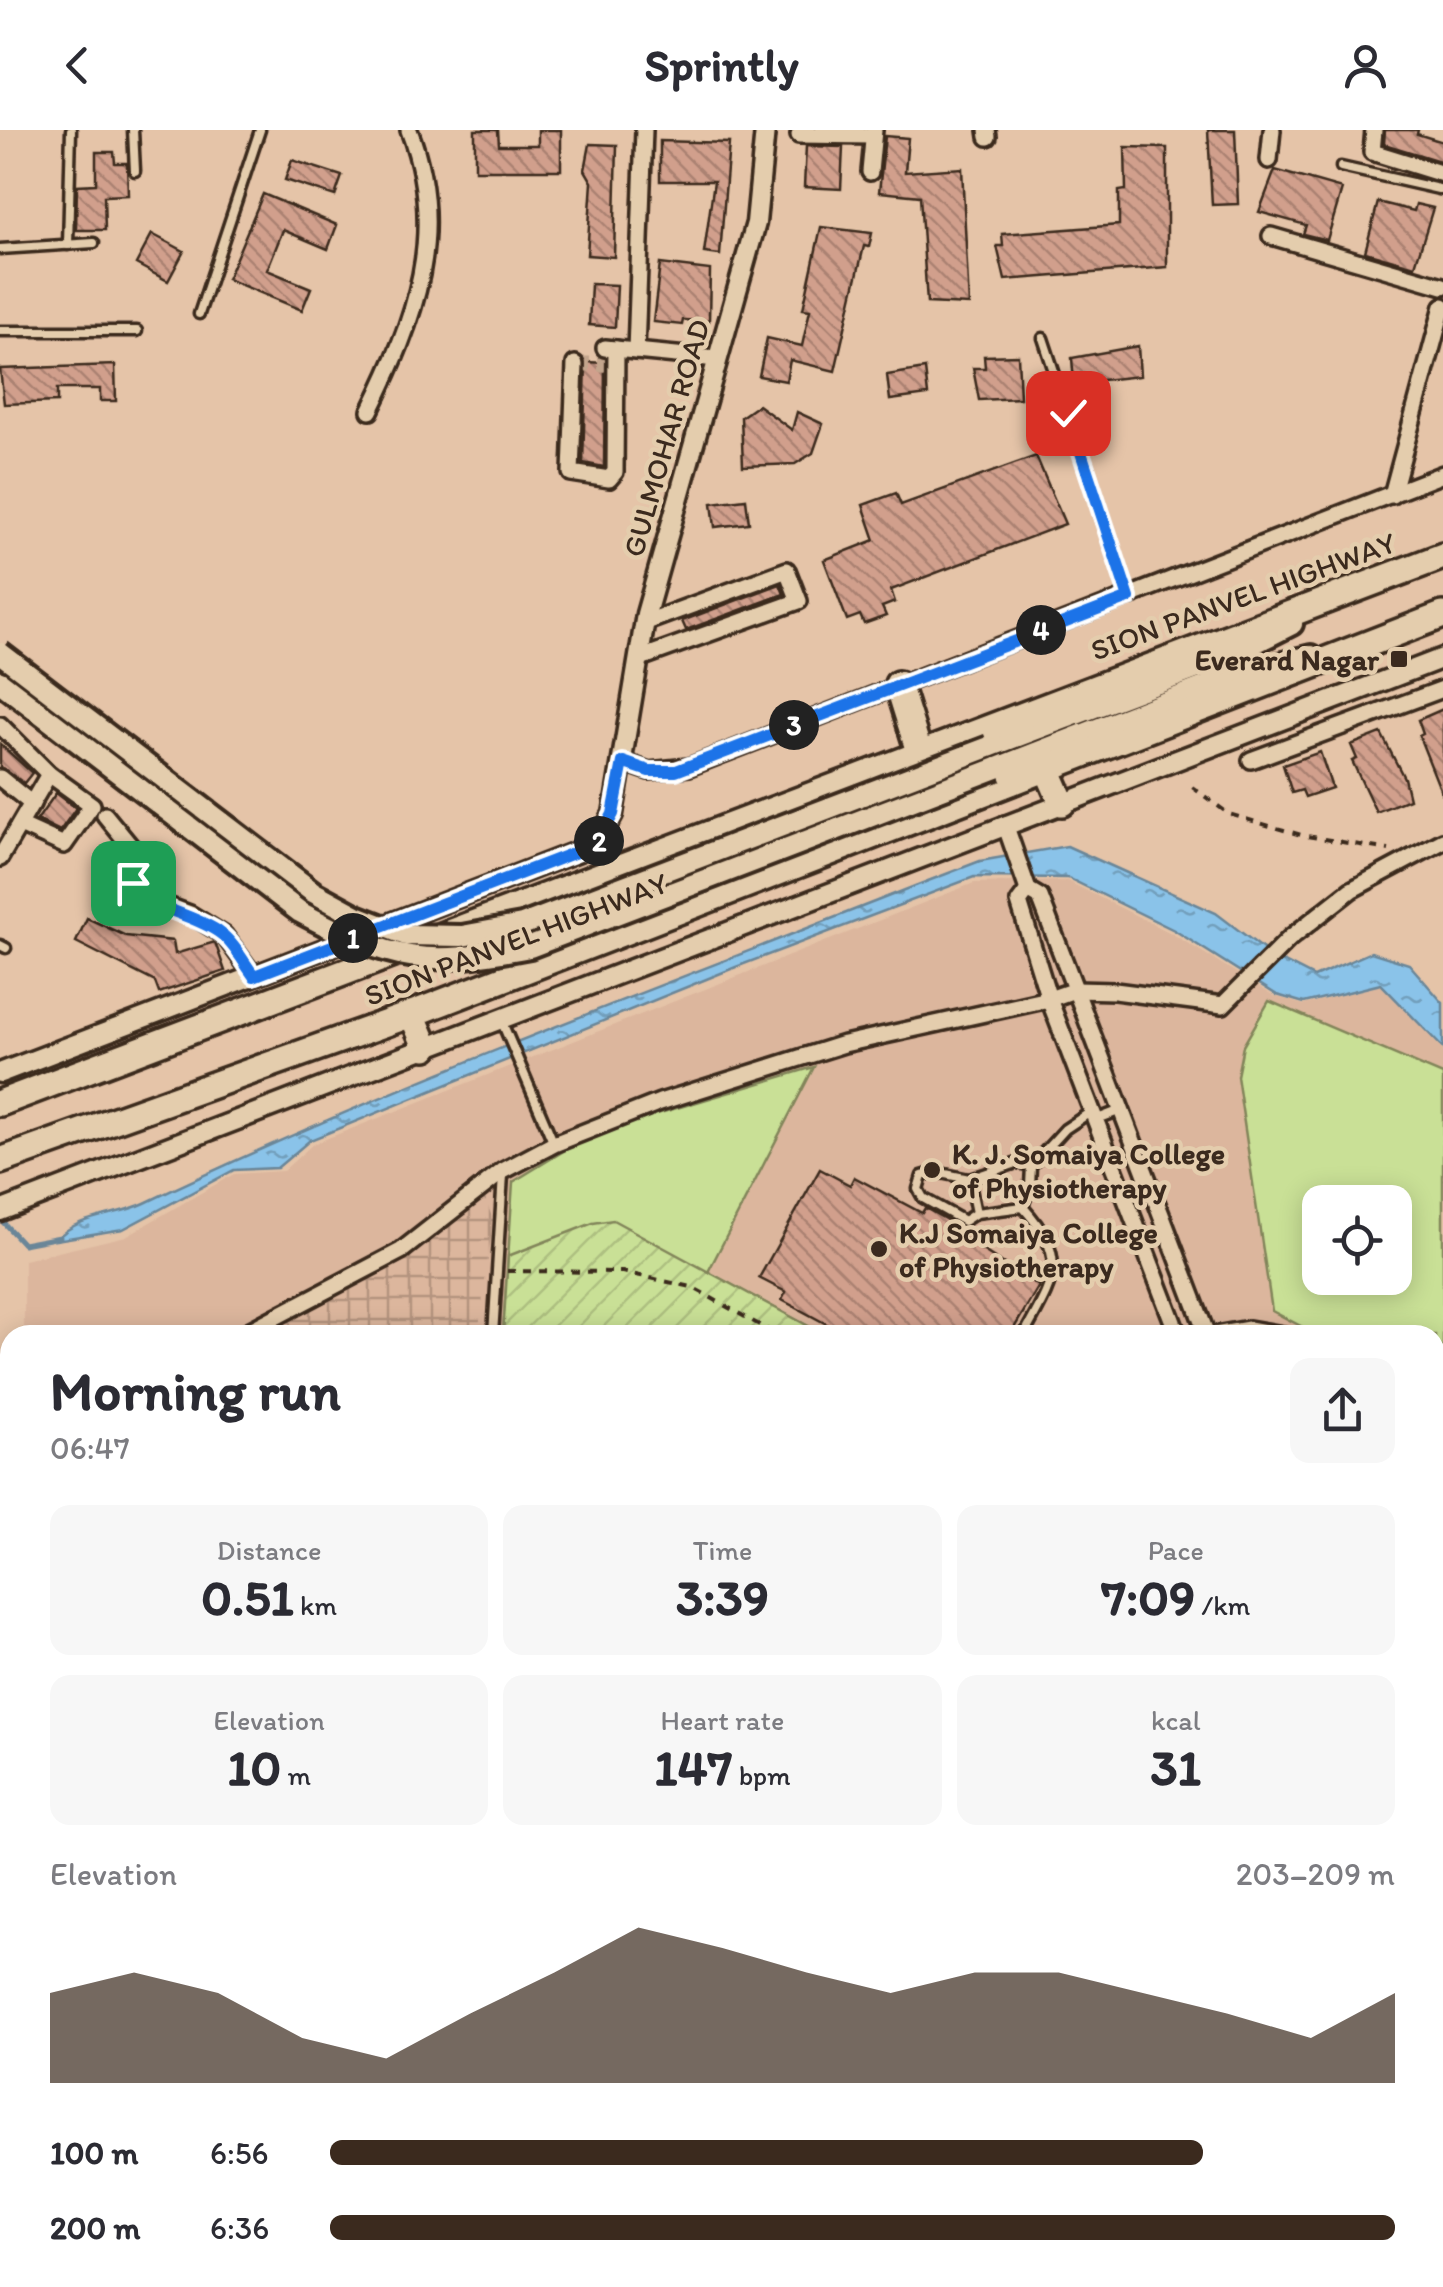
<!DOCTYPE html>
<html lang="en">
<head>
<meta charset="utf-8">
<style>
	body { margin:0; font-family:Itim,sans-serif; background:#f7f7f7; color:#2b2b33; height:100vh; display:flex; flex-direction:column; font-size:38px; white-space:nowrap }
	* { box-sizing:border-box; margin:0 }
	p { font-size:32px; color:#7c7c81 }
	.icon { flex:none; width:55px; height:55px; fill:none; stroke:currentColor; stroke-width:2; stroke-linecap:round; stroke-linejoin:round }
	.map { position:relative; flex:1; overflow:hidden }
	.details { position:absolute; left:0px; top:1195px; width:1445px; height:962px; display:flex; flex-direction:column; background:#fff; border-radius:30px 30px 0 0; box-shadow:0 5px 25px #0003 }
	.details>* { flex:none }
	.tools { position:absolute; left:1302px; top:1055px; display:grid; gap:20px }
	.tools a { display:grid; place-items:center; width:110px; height:110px; border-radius:20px; background:#fff; box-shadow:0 5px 25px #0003; font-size:50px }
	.pin { position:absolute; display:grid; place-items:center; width:85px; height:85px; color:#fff; margin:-42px; border-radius:20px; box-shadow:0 5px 15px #0006 }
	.km { position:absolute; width:50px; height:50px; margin:-25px; border-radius:50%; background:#222; color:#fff; font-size:28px; line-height:50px; text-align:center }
	.round { display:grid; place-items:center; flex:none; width:105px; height:105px; border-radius:20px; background:#f7f7f7 }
	.summary { display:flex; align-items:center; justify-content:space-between; height:170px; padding:0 50px }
	h1 { font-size:55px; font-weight:800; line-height:75px }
	.figures { display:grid; grid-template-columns:repeat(3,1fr); gap:15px; height:170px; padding:10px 50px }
	.figures div { display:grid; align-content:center; border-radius:20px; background:#f7f7f7; text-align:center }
	.figures b { font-size:50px; font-weight:800 }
	.figures small { font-size:28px; font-weight:400 }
	.figures p { font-size:28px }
	.chart { height:280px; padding:20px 50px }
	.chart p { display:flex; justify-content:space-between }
	.chart svg { width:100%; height:180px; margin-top:10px; fill:#3b2a1e; opacity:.7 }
	ul { padding:0 50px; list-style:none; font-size:32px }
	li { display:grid; grid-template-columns:160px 120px 1fr; align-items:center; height:75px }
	li i { height:25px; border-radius:12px; background:#3b2a1e }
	header { display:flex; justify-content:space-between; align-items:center; height:130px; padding:0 50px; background:#fff; font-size:45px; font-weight:800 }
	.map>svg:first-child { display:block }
	.built { fill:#dcb69d; fill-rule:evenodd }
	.industrial { fill:url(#industrial-grid) }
	.park { fill:#c9e096; stroke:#82855a; stroke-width:2.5; fill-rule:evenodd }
	.garden { fill:url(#garden-furrows); stroke:#82855a; stroke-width:2.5 }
	.water { fill:url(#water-ripples); stroke:#6a8698; stroke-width:2.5 }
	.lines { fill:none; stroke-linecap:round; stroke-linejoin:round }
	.stream { stroke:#6a8698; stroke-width:5 }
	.building { fill:url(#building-back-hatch); stroke:#3b2a1e; stroke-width:2.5 }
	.minor-tunnel { stroke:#c3a58c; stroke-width:15; stroke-dasharray:15 8; stroke-linecap:butt }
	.service-casing { stroke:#3b2a1e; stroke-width:15 }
	.minor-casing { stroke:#3b2a1e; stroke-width:22 }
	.tertiary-casing { stroke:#3b2a1e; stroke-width:25 }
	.secondary-casing { stroke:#3b2a1e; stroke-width:28 }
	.trunk-casing { stroke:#3b2a1e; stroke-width:32 }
	.path { stroke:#3b2a1e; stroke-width:4; stroke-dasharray:8 8; stroke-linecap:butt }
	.service { stroke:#e4cdad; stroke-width:8 }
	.minor { stroke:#e4cdad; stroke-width:15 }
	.tertiary { stroke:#e4cdad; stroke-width:18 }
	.secondary { stroke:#e4cdad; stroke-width:20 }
	.trunk { stroke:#e4cdad; stroke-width:25 }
	.secondary-bridge-casing { stroke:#3b2a1e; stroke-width:28; stroke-linecap:butt }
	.secondary-bridge { stroke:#e4cdad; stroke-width:20 }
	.route-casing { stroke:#fff; stroke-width:20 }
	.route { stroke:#1a73e8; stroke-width:12 }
	.poi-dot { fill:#3b2a1e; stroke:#e4cdad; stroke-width:4 }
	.labels { text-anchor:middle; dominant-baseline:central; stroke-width:9; stroke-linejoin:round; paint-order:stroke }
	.street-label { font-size:30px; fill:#3b2a1e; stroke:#e4cdad }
	.poi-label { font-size:30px; font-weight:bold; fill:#3b2a1e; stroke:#e4cdad; text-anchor:start }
</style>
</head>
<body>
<header><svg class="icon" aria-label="back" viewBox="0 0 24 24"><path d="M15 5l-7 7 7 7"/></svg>Sprintly<svg class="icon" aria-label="person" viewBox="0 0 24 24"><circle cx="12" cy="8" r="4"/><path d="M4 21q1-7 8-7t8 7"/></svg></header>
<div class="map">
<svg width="1443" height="2157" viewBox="0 0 1443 2157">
	<defs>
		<pattern id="industrial-grid" width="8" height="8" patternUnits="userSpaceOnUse" patternTransform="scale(2.5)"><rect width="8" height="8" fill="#dcb69d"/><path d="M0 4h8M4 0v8" fill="none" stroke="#b4947f"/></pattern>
		<pattern id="garden-furrows" width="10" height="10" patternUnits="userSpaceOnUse" patternTransform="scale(2.5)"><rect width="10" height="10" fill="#c9e096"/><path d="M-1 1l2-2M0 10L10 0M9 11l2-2" fill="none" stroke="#aec081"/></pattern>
		<pattern id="water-ripples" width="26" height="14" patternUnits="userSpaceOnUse" patternTransform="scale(2.5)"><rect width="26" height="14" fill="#8ac3e9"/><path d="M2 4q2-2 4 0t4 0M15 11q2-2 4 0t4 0" fill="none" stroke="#729fbc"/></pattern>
		<pattern id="building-back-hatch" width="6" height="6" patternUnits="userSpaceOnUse" patternTransform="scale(2.5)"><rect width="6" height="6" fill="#d19f8c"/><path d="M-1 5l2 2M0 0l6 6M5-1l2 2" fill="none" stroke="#ab8272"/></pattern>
	</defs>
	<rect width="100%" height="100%" fill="#e5c4a8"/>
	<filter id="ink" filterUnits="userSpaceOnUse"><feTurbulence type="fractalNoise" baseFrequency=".01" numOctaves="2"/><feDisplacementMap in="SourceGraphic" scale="20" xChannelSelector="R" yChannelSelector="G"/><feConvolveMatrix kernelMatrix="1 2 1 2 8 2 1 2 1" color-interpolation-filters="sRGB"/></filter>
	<g filter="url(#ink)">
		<g class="built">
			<path d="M1067,751l104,52 103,63 30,9 77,-20 62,65v782l-8,2v-499h-1411v-75l102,-24 108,-62 49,-3 30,-27 661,-261zM1320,1072h75v76h-75z"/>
			<path d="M10,1823v325h266l-13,9h-263v-233z"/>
		</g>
		<g class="industrial">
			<path d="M485,1068l8,22 -15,115h-229l117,-56z"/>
			<path d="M1443,1911v246h-16l-3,-9h11v-235z"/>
		</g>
		<g class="park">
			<path d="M1269,871l174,74v389l-8,-7v-122h-117l-46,-24 -35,-235 6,-30zM1395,1072v76h-75v-76z"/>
			<path d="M814,937l-106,205 117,63h-322l10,-153 80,-49z"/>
		</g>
		<path class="garden" d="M613,1090l212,115h-322l5,-79 85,-33z"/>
		<path class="water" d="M1067,716l149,67 55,42 43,22 57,-25 38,12 34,39v45l-62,-64 -77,19 -27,-8 -103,-65 -106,-52 -94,-1 -238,90 -426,173 -33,28 -43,2 -111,59 -67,11c22,-26 60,-23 89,-37 250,-120 512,-215 770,-317l65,-25z"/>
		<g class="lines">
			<g class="stream">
				<path d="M0,1089l23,25 37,-7"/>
				<path d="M1435,1880l8,-3"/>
				<path d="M292,2157l12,-9"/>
			</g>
		</g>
		<g class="building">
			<path d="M475,0h23l1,15h39v-15h23v40h-86z"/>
			<path d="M1208,0h27l3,74 -26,1z"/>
			<path d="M1385,0h33l-1,4 26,8v20l-59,-18z"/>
			<path d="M885,6l23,2 -3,34 57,-4 7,137 -42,-2 -7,-107 -41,-4z"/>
			<path d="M660,11l69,2 -9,112 -16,-2 10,-72h-54z"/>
			<path d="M590,14l27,1 -3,112 -27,-2 5,-73 -7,-12z"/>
			<path d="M806,16l37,1 -2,42 -37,-2z"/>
			<path d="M1125,17l42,1v119l-162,13 -8,-34h6l-1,-12 117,-9v-34l7,-1z"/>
			<path d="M96,22h18l1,11h12l1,32 -24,1 1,34h-29l1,-45 19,-1z"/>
			<path d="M292,30l50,16 -7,20 -50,-16z"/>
			<path d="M1275,40l67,19 -15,51 -24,-6 3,-9 -47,-13z"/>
			<path d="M263,64l74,31 -9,24 -45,-19 -16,40 44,18 -9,22 -75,-31z"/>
			<path d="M1378,72l36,9 2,-7 17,4 -18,58 -50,-14z"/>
			<path d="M821,97l51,6 -3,14 -5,-1 -29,125 -45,-11 -4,21 -27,-5 8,-38 35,8 8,-36 -7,-1z"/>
			<path d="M152,104l32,17 -16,30 -32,-17z"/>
			<path d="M660,134l50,6 -1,51 -26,-1 -1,5 -29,-3z"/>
			<path d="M591,154l26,1 -2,42 -26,-2z"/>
			<path d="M1138,216l2,30 -66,7 -2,-25z"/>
			<path d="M1018,225l2,43 -41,2 -6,-32h12l-1,-12z"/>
			<path d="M586,232l19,1 -1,104 -21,-4z"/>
			<path d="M115,235l1,36h-16v-12h-43v13l-53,2 -4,-35z"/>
			<path d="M925,239l3,26 -38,5 -3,-25z"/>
			<path d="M758,275l34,25 5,-18 26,12 -10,29 -18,11 -52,2 -2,-49z"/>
			<path d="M1036,326l29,68 -174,66 4,12 -13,5 4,9 -22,8 -4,-9 -13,5 -23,-60 51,-20 -12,-35 33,-12 5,12z"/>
			<path d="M746,369l3,24 -34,4 -3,-24z"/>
			<path d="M780,454l4,10 -98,36 -4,-9z"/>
			<path d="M1443,579v85h-1l-23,-58 4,-2 -5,-14z"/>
			<path d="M1381,603l23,45 5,21 -33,13 -24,-51 5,-2 -6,-14z"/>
			<path d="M0,614l32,29 -8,10 -24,-16z"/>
			<path d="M1320,622l12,36 -27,9 -3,-7 -10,3 -9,-28z"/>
			<path d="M56,663l20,15 -16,23 -23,-11z"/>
			<path d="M87,788l39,18 47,5 2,13 40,-12 10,29 -66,22 -4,-11 -79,-40z"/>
			<path d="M820,1039l30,16 4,-8 68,36 3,-5 27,15 -3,6 90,57 -29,49h-163l-65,-35 4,-8 -27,-14z"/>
		</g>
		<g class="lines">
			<path class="minor-tunnel" d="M575,234h35"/>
			<g class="service-casing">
				<g id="service">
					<path d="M133,0l2,41"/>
					<path d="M1341,37l102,23"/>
					<path d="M68,115l3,-115"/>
					<path d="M0,119l94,-6"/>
					<path d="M199,184l61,-184"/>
					<path d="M0,201h137"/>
					<path d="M1043,208l85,257"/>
					<path d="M0,815l6,3"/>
					<path d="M501,890l53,124"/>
					<path d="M1095,990l26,-10"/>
					<path d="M969,1049l-33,-7 -14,4 -4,13 5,9 41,23 12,-8 47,-6 7,-21 1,-20 34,-37 27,-18"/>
					<path d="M1023,1077c46,52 32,71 2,126"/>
					<path d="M976,1083l-7,-34 48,-16 14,3"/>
					<path d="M493,1205l10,-160"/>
					<path d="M1435,1339l8,4"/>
					<path d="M1157,2148l3,9"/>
					<path d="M1221,2148l3,9"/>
					<path d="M978,2157l37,-9"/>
					<path d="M1321,2157l31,-9"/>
				</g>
			</g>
			<g class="minor-casing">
				<g id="minor">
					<path d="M987,0l1,7"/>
					<path d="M1374,0l-2,22 71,22"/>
					<path d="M799,5l74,1"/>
					<path d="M1269,30l3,-30"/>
					<path d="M870,42l4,-42"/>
					<path d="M1271,106l172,50"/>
					<path d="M605,218l112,11"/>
					<path d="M636,221l8,-221"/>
					<path d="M575,234l-4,109 38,6 6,-7 1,-123"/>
					<path d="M370,281c45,-91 78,-179 39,-281"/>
					<path d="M1392,365l51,-189"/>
					<path d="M638,529l161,-58 -12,-31 -143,53"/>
					<path d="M0,595l49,49 43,31 -28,40 -44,-20"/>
					<path d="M1251,630l192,-71"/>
					<path d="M623,632l26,9 40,-4 754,-293"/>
					<path d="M0,648l32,26"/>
					<path d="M105,685l27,33 1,35 8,13 49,18 34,21 30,41"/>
					<path d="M1005,694l23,66 12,7 167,438"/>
					<path d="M0,728l49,-84"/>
					<path d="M1028,760l-9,12 30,97 129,336"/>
					<path d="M241,1205l160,-84 102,-80 51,-27 106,-42 184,-58 205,-45 26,-9 40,1 108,14 67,-67 61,-48 92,-49"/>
					<path d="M1215,1205l34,-6 34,6"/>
					<path d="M1435,1849l8,-3"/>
					<path d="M1410,2148l2,9"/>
					<path d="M518,2157l26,-9"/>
					<path d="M618,2157l22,-9"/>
					<path d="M704,2157v-9"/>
					<path d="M922,2157l1,-9"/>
				</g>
			</g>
			<g class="tertiary-casing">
				<g id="tertiary">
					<path d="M0,943l597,-229 16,-30 33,-200 110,-391 9,-93"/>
					<path d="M0,1081l1443,-553"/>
				</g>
			</g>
			<g class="secondary-casing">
				<g id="secondary">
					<path d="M989,617l238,-90 65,-33"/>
					<path d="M997,638l238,-93 76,-19"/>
				</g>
			</g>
			<g class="trunk-casing">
				<g id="trunk">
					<path d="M898,554l21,68"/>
					<path d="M1048,641l14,32"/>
					<path d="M412,884l14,33"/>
					<path d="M0,973l1443,-547"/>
					<path d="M0,1031l412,-147 1031,-399"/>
				</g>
			</g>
			<g class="path">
				<path d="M1192,657l37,27 72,21 88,15"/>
				<path d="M507,1141l115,1 70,15 85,48"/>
			</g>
			<use href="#service" class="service"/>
			<use href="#minor" class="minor"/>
			<use href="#tertiary" class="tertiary"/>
			<use href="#secondary" class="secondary"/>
			<use href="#trunk" class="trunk"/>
			<g class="secondary-bridge-casing">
				<g id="secondary-bridge">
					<path d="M0,523l313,239 44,24 49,19 56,1 60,-11 467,-178"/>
					<path d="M0,552l300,230c95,51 124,55 230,35l467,-179"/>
				</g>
			</g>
			<use href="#secondary-bridge" class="secondary-bridge"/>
		</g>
	</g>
	<g class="lines" filter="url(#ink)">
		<g class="route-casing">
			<path id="route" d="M133,753c18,28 60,30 87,50 14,10 24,30 34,43l343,-132 16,-30 10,-52 26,9h27l453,-173 -61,-185"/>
		</g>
		<use href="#route" class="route"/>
	</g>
	<g class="poi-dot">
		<rect x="1389" y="519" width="20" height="20" rx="5"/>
		<circle cx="932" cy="1040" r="10"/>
		<circle cx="879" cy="1119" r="10"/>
	</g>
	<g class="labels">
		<g class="street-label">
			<text transform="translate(666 308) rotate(-74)">GULMOHAR ROAD</text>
			<text transform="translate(1243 466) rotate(-20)">SION PANVEL HIGHWAY</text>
			<text transform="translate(516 809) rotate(-21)">SION PANVEL HIGHWAY</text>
		</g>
		<g class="poi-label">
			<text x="1379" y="529" text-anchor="end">Everard Nagar</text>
			<text x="952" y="1023">K. J. Somaiya College<tspan x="952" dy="34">of Physiotherapy</tspan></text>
			<text x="899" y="1102">K.J Somaiya College<tspan x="899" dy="34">of Physiotherapy</tspan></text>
		</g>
	</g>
</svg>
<div class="tools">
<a><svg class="icon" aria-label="locate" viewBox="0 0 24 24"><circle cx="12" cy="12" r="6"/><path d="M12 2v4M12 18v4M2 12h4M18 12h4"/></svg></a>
</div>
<div class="pin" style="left:133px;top:753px;background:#1e9e55"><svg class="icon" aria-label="arrive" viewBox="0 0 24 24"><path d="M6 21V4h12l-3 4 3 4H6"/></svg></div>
<div class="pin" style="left:1068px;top:283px;background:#d93025"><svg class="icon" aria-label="check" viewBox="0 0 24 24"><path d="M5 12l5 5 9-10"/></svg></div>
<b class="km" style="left:353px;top:808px">1</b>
<b class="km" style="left:599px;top:711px">2</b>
<b class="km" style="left:794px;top:595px">3</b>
<b class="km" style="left:1041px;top:500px">4</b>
<section class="details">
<div class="summary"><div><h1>Morning run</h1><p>06:47</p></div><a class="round"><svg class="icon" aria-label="share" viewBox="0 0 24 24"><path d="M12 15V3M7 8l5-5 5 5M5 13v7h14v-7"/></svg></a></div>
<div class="figures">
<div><p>Distance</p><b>0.51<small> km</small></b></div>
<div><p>Time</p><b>3:39</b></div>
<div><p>Pace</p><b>7:09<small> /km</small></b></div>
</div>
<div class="figures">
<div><p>Elevation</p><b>10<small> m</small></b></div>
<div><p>Heart rate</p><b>147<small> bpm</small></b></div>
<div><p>kcal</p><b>31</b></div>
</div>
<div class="chart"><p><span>Elevation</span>203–209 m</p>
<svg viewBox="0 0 160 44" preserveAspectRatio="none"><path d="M0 44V22L10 17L20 22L30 33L40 38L50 27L60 17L70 6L80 11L90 17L100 22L110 17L120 17L130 22L140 27L150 33L160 22V44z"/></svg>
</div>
<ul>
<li><b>100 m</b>6:56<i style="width:82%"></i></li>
<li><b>200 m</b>6:36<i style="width:100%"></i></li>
</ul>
</section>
</div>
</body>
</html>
